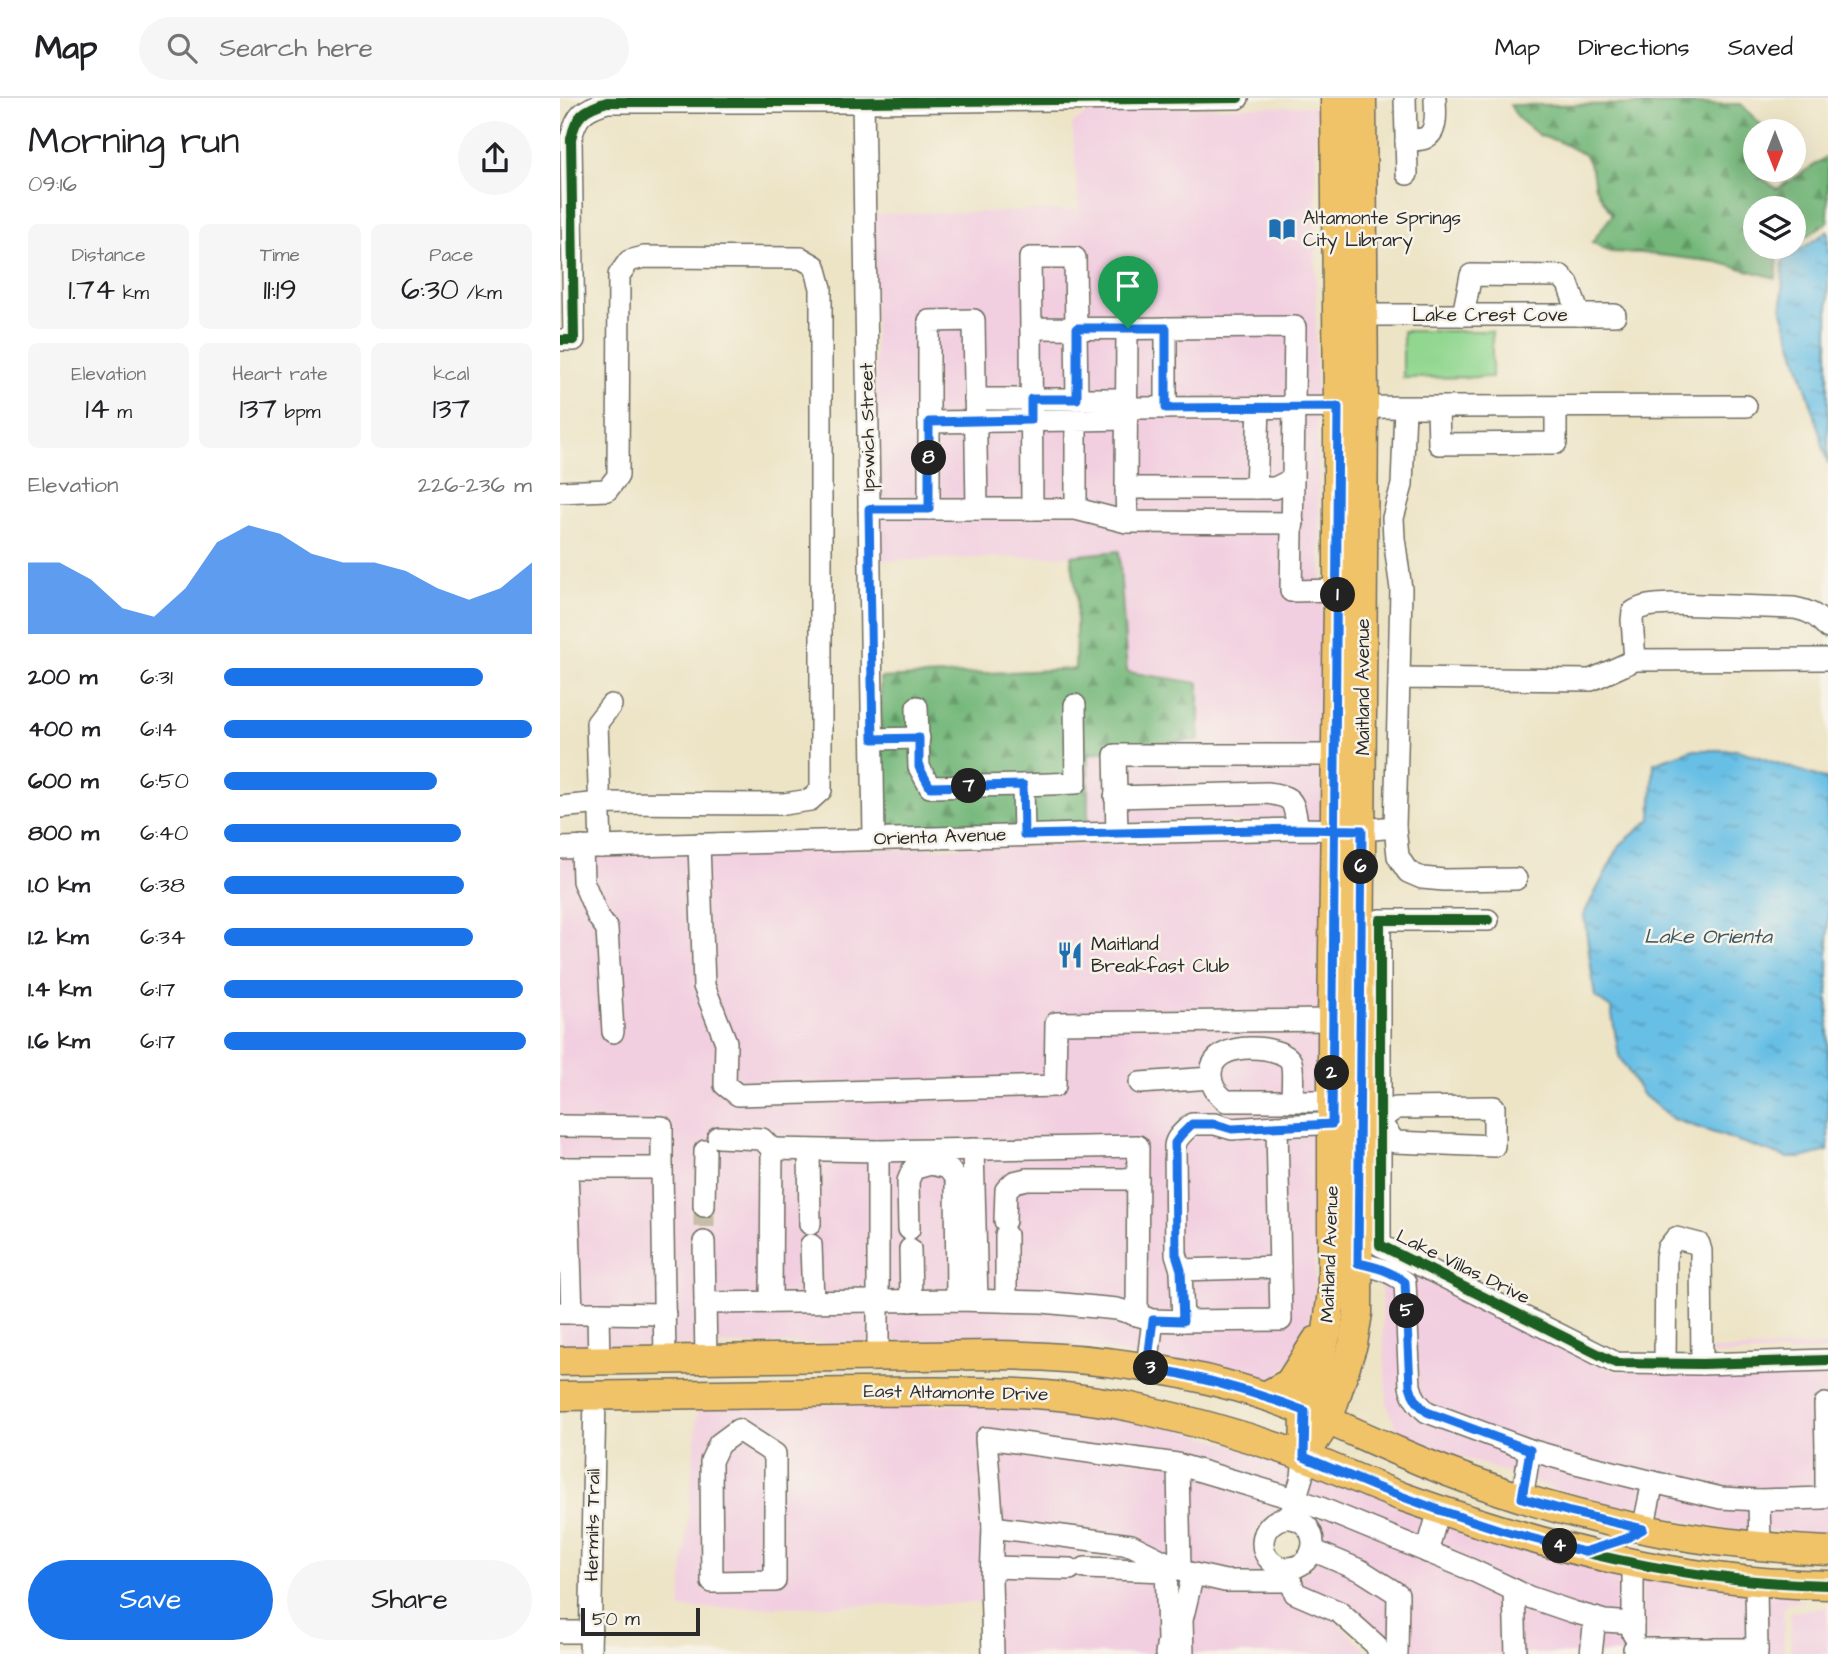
<!DOCTYPE html>
<html lang="en">
<head>
<meta charset="utf-8">
<style>
	body { margin:0; font-family:"Architects Daughter",sans-serif; background:#f6f6f6; color:#202124; height:100vh; display:flex; flex-direction:column; font-size:26px; white-space:nowrap }
	* { box-sizing:border-box; margin:0 }
	p { font-size:23px; color:#757577 }
	.icon { flex:none; width:38px; height:38px; fill:none; stroke:currentColor; stroke-width:2; stroke-linecap:round; stroke-linejoin:round }
	.map { position:relative; flex:1; overflow:hidden }
	.details { display:flex; flex-direction:column; background:#fff; width:560px }
	.details>* { flex:none }
	.needle { width:46px; rotate:180deg }
	.buttons { position:absolute; left:1183px; top:21px; display:grid; gap:14px }
	.buttons a { display:grid; place-items:center; width:63px; height:63px; border-radius:50%; background:#fff; box-shadow:0 7px 28px #0002; font-size:35px }
	.scale { position:absolute; left:21px; bottom:18px; width:119px; box-sizing:border-box; padding-left:7px; border:4px solid #2b2b2b; border-top:0; font-size:19px; line-height:24px; white-space:nowrap; color:#2b2b2b; -webkit-text-stroke:5px #f7f3e8; paint-order:stroke }
	.pin { position:absolute; display:grid; place-items:center; width:60px; height:60px; color:#fff; margin:-72px -30px; border-radius:50% 50% 50% 0; rotate:-45deg; box-shadow:0 0 7px #0007 }
	.pin .icon { rotate:45deg }
	.km { position:absolute; width:35px; height:35px; margin:-18px; border-radius:50%; background:#222; color:#fff; font-size:19px; line-height:35px; text-align:center }
	.round { display:grid; place-items:center; flex:none; width:74px; height:74px; border-radius:37px; background:#f6f6f6 }
	.summary { display:flex; align-items:center; justify-content:space-between; height:119px; padding:0 28px }
	h1 { font-size:38px; font-weight:600; line-height:52px }
	.figures { display:grid; grid-template-columns:repeat(3,1fr); gap:10px; height:119px; padding:7px 28px }
	.figures div { display:grid; align-content:center; border-radius:10px; background:#f6f6f6; text-align:center }
	.figures b { font-size:30px; font-weight:600 }
	.figures small { font-size:19px; font-weight:400 }
	.figures p { font-size:19px }
	.chart { height:196px; padding:14px 28px }
	.chart p { display:flex; justify-content:space-between }
	.chart svg { width:100%; height:126px; margin-top:7px; fill:#1a73e8; opacity:.7 }
	.primary-button { display:flex; gap:14px; margin-top:auto; padding:14px 28px }
	.primary-button a { flex:1; height:80px; border-radius:42px; background:#1a73e8; color:#fff; font-size:28px; font-weight:600; line-height:80px; text-align:center }
	.primary-button a+a { background:#f6f6f6; color:#202124 }
	ul { padding:0 28px; list-style:none; font-size:23px }
	li { display:grid; grid-template-columns:112px 84px 1fr; align-items:center; height:52px }
	li i { height:18px; border-radius:9px; background:#1a73e8 }
	header { display:flex; align-items:center; gap:42px; box-sizing:border-box; height:98px; padding:0 35px; background:#fff; border-bottom:2px solid #e0e0e0 }
	header strong { font-size:33px }
	nav { display:flex; gap:38px; margin-inline-start:auto; font-size:24px }
	.search { width:490px; height:63px; background:#f6f6f6; display:flex; align-items:center; gap:18px; box-sizing:border-box; padding:0 24px; border-radius:38px; color:#757577; font-size:26px }
	main { display:flex; flex:1; min-height:0 }
	.map>svg:first-child { display:block }
	.built { fill:#f2cfe0 }
	.forest { fill:url(#forest-firs); stroke:#507252; stroke-width:2 }
	.park { fill:#91d790; stroke:#5e815e; stroke-width:2 }
	.water { fill:url(#water-ripples); stroke:#4a7588; stroke-width:2 }
	.lines { fill:none; stroke-linecap:round; stroke-linejoin:round }
	.minor-tunnel { stroke:#c6bfa7; stroke-width:21; stroke-dasharray:21 10; stroke-linecap:butt }
	.minor-casing { stroke:#6f6c61; stroke-width:24 }
	.major-casing { stroke:#6f6c61; stroke-width:31 }
	.minor { stroke:#fff; stroke-width:21 }
	.major { stroke:#f1c369; stroke-width:28 }
	.cycleway-casing { stroke:#f7f3e8; stroke-width:15 }
	.cycleway { stroke:#1b5e20; stroke-width:10 }
	.route-casing { stroke:#fff; stroke-width:14 }
	.route { stroke:#1a73e8; stroke-width:9 }
	.labels { text-anchor:middle; dominant-baseline:central; stroke-width:5; stroke-linejoin:round; paint-order:stroke }
	.poi-label { font-size:19px; fill:#2b2b2b; stroke:#f7f3e8; text-anchor:start }
	.street-label { font-size:19px; fill:#2b2b2b; stroke:#f7f3e8 }
	.water-label { font-size:21px; font-style:italic; fill:#3d5763; stroke:#f7f3e8 }
</style>
</head>
<body>
<header>
<strong>Map</strong>
<div class="search"><svg class="icon" aria-label="search" viewBox="0 0 24 24"><circle cx="10" cy="10" r="6"/><path d="M15 15l6 6"/></svg>Search here</div>
<nav><a>Map</a><a>Directions</a><a>Saved</a></nav>
</header>
<main>
<section class="details">
<div class="summary"><div><h1>Morning run</h1><p>09:16</p></div><a class="round"><svg class="icon" aria-label="share" viewBox="0 0 24 24"><path d="M12 15V3M7 8l5-5 5 5M5 13v7h14v-7"/></svg></a></div>
<div class="figures">
<div><p>Distance</p><b>1.74<small> km</small></b></div>
<div><p>Time</p><b>11:19</b></div>
<div><p>Pace</p><b>6:30<small> /km</small></b></div>
</div>
<div class="figures">
<div><p>Elevation</p><b>14<small> m</small></b></div>
<div><p>Heart rate</p><b>137<small> bpm</small></b></div>
<div><p>kcal</p><b>137</b></div>
</div>
<div class="chart"><p><span>Elevation</span>226–236 m</p>
<svg viewBox="0 0 160 44" preserveAspectRatio="none"><path d="M0 44V19L10 19L20 25L30 35L40 38L50 28L60 12L70 6L80 9L90 16L100 19L110 19L120 22L130 28L140 32L150 28L160 19V44z"/></svg>
</div>
<ul>
<li><b>200 m</b>6:31<i style="width:84%"></i></li>
<li><b>400 m</b>6:14<i style="width:100%"></i></li>
<li><b>600 m</b>6:50<i style="width:69%"></i></li>
<li><b>800 m</b>6:40<i style="width:77%"></i></li>
<li><b>1.0 km</b>6:38<i style="width:78%"></i></li>
<li><b>1.2 km</b>6:34<i style="width:81%"></i></li>
<li><b>1.4 km</b>6:17<i style="width:97%"></i></li>
<li><b>1.6 km</b>6:17<i style="width:98%"></i></li>
</ul>
<div class="primary-button"><a>Save</a><a>Share</a></div>
</section>
<div class="map">
<svg width="1268" height="1556" viewBox="0 0 1268 1556">
	<defs>
		<pattern id="forest-firs" width="22" height="20" patternUnits="userSpaceOnUse" patternTransform="scale(1.75)"><rect width="22" height="20" fill="#74b87a"/><path d="M5 1l3.5 6h-7zM16 11l3.5 6h-7z" fill="#5f9664"/></pattern>
		<pattern id="water-ripples" width="26" height="14" patternUnits="userSpaceOnUse" patternTransform="scale(1.75)"><rect width="26" height="14" fill="#68bfe5"/><path d="M2 4q2-2 4 0t4 0M15 11q2-2 4 0t4 0" fill="none" stroke="#569bba"/></pattern>
	</defs>
	<rect width="100%" height="100%" fill="#f7f3e8"/>
	<filter id="ink" filterUnits="userSpaceOnUse"><feTurbulence type="fractalNoise" baseFrequency=".0143" numOctaves="2"/><feDisplacementMap in="SourceGraphic" scale="14" xChannelSelector="R" yChannelSelector="G"/><feConvolveMatrix kernelMatrix="1 2 1 2 8 2 1 2 1" color-interpolation-filters="sRGB"/></filter>
	<filter id="wash" filterUnits="userSpaceOnUse"><feTurbulence type="fractalNoise" baseFrequency=".00686" numOctaves="4" result="noise"/><feDisplacementMap in="SourceGraphic" scale="28" xChannelSelector="R" yChannelSelector="G"/><feGaussianBlur stdDeviation="1.57" result="paint"/><feColorMatrix in="noise" values="0 0 0 0 0 0 0 0 0 0 0 0 0 0 0 0 0 1.4 0 .05"/><feComposite in="paint" operator="in"/></filter>
	<g filter="url(#wash)">
		<rect width="100%" height="100%" fill="#ede4c6"/>
		<g class="built">
			<path d="M756,8v293l11,348 -1,74 -238,3v-70l54,-10 56,-4 1,-57 -72,-10 -8,-121 -57,4 -184,5 -5,-347 206,-4 -7,-86 22,-15z"/>
			<path d="M738,741l27,1 -10,453 -11,52 -37,43 -165,-39 -94,-11 -116,3 -5,-2 -2,3 -244,4 -81,3v-492z"/>
			<path d="M819,1157l234,116 215,-1v164l-108,-6 -141,-30 -181,-63 -11,-31z"/>
			<path d="M1268,1248v5l-117,4 -1,-5z"/>
			<path d="M138,1306l317,1 153,19 128,43 -12,43 -7,2 -9,5 -10,13 -3,13 3,14 7,11 70,52 35,34h-387l-1,-51 -302,6z"/>
			<path d="M751,1375l314,98v83h-237l-86,-68 -4,-10 11,-6 8,-10 4,-17 -2,-13 -7,-11 -8,-6z"/>
			<path d="M1081,1475l143,20 20,9 -16,2 -4,3v47h-143z"/>
			<path d="M1268,1509v47h-37l-1,-42z"/>
		</g>
		<g class="forest">
			<path d="M1181,6l26,27h-12l-1,41 23,17 51,-33v66l-34,23v-37h-39v39h36l-13,9 -2,22 -59,-16 -76,-9 -31,-1 -18,-10 20,-27 -17,-28 -3,-17 -7,-15 -27,-14 -18,-5 -22,-18 -8,-13z"/>
			<path d="M559,453l8,121 72,11v57l-57,4 -54,10v70l-206,6 -2,-152 195,-9 2,-73 -6,-40z"/>
		</g>
		<path class="park" d="M843,233h89v46l-89,1z"/>
		<g class="water">
			<path d="M1268,133v233l-13,-48 -33,-105 1,-50z"/>
			<path d="M1131,652h47l90,30v371l-27,7h-13l-115,-39 -31,-25 -23,-38 -8,-48 -16,-11 -11,-83 36,-69 31,-26 3,-56z"/>
		</g>
	</g>
	<g filter="url(#ink)">
		<g class="lines">
			<path class="minor-tunnel" d="M144,1108v36"/>
			<g class="minor-casing">
				<g id="minor">
					<path d="M303,0l11,741"/>
					<path d="M845,0l2,76"/>
					<path d="M846,43c6,-1 14,-1 19,-3 14,-6 10,-28 10,-40"/>
					<path d="M804,217h251"/>
					<path d="M903,217l8,-40 90,1 7,8 11,31"/>
					<path d="M471,230l1,181"/>
					<path d="M567,230l-1,160h149l18,-9 2,-152 -129,1v80"/>
					<path d="M0,242h14l-3,-201c5,-24 13,-30 36,-37h256l375,-4"/>
					<path d="M415,301h151"/>
					<path d="M517,301l-2,-141h-45l1,70c45,0 90,1 135,0"/>
					<path d="M567,310l619,-2"/>
					<path d="M878,310l1,36 117,-1v-35"/>
					<path d="M369,324l147,-2"/>
					<path d="M733,381l-2,112 47,-1"/>
					<path d="M566,390l1,34 166,1"/>
					<path d="M696,390l3,-80"/>
					<path d="M0,394l47,-2 11,-14 1,-201 10,-14 15,-4 157,1 14,8 6,22v502l-11,10 -26,4 -183,-1 -41,4"/>
					<path d="M309,411h207l51,13"/>
					<path d="M369,411v-188l45,-1 3,189"/>
					<path d="M516,411v-89l51,-1"/>
					<path d="M1075,562l-3,-40 1,-8c11,-8 25,-7 37,-8l124,4c16,3 24,8 34,20"/>
					<path d="M839,580l2,-89 -7,-51 -1,-20 9,-33 3,-77"/>
					<path d="M357,609l2,60 11,20 93,-2"/>
					<path d="M313,641l46,-1"/>
					<path d="M555,699l152,-4c29,4 26,9 31,36"/>
					<path d="M557,735l-2,-78h220"/>
					<path d="M464,737l-1,-50 53,-2 -1,-78"/>
					<path d="M139,746l5,142 22,56 -1,43 13,10 317,-9 1,-63 276,-3"/>
					<path d="M22,749l1,34 15,36 9,12 6,103"/>
					<path d="M41,749l-4,-124 14,-18"/>
					<path d="M0,750l557,-15 181,-4 64,1 33,-3"/>
					<path d="M956,781l-72,1 -22,-2 -14,-6 -6,-9 -4,-7 -3,-29 4,-149 192,2 44,-20 193,-1"/>
					<path d="M928,822h-108v325l236,118 86,1 126,-4"/>
					<path d="M580,985l71,-5"/>
					<path d="M732,1003c0,-9 2,-32 -1,-39 -5,-16 -78,-25 -80,11 0,14 5,19 15,28h106"/>
					<path d="M0,1028l102,1v41"/>
					<path d="M158,1039l44,2 10,10 -1,153"/>
					<path d="M212,1051l106,2 260,-5 -1,169"/>
					<path d="M413,1051l4,151"/>
					<path d="M249,1052l1,74"/>
					<path d="M0,1070h102l3,192"/>
					<path d="M7,1070l5,145"/>
					<path d="M144,1108l1,-55"/>
					<path d="M445,1123l1,-31 8,-8 13,-3h111"/>
					<path d="M349,1131l-1,-48 5,-12 18,-5 17,4 8,11 1,121"/>
					<path d="M446,1137v66"/>
					<path d="M144,1144l2,117"/>
					<path d="M251,1147l2,56"/>
					<path d="M350,1151l1,52"/>
					<path d="M798,1165c18,4 33,8 47,19l5,104c3,12 8,18 17,26l103,38 42,12 81,20"/>
					<path d="M621,1172l-5,-16 -1,-108c1,-9 10,-15 17,-22h23l17,5 45,-3"/>
					<path d="M145,1205l252,-3 85,2 75,7 30,9"/>
					<path d="M0,1215h38l1,48"/>
					<path d="M38,1215l67,1"/>
					<path d="M623,1223l-2,-51 99,-3"/>
					<path d="M318,1258v-205"/>
					<path d="M1105,1266l1,-107 2,-9 8,-10 23,6 2,7 1,113"/>
					<path d="M587,1269l6,-47 30,1 98,-1 -4,-194 102,-5 17,-13 98,-1v39l-99,-4 -16,-21"/>
					<path d="M1265,1306l1,45"/>
					<path d="M178,1332l37,24v127l-63,1 -1,-121 8,-17z"/>
					<path d="M618,1367l2,104"/>
					<path d="M962,1400l8,-48"/>
					<path d="M1199,1402l63,-2 4,-5v-44h2"/>
					<path d="M732,1412l10,-33 2,-20"/>
					<circle cx="728" cy="1445" r="25"/>
					<path d="M433,1429l138,18 54,27 40,9h66"/>
					<path d="M1083,1431l10,-47 68,16 38,2 1,47"/>
					<path d="M752,1452l50,21 36,23 -1,60"/>
					<path d="M867,1454l12,-42"/>
					<path d="M606,1464l2,78 -2,14"/>
					<path d="M1073,1465v71"/>
					<path d="M432,1469l78,2"/>
					<path d="M525,1470l81,3"/>
					<path d="M727,1472l8,23 44,19 37,33 3,9"/>
					<path d="M1196,1484l1,72"/>
					<path d="M954,1492l2,64"/>
					<path d="M0,1534h31"/>
					<path d="M1074,1551h123"/>
					<path d="M30,1556l5,-258"/>
					<path d="M433,1556l-2,-74 2,-53 -7,-89 191,26 118,35 28,10 149,61 57,27 44,15 32,9 28,2"/>
					<path d="M623,1556l-1,-34 11,-46"/>
					<path d="M1031,1556l4,-36"/>
				</g>
			</g>
			<g class="major-casing">
				<g id="major">
					<path d="M0,1263l433,-6c92,1 184,12 272,41 45,15 88,36 132,55 34,15 68,28 104,40 106,36 216,55 327,60"/>
					<path d="M0,1298c100,-1 200,-3 299,-4 96,-1 191,-4 285,18 53,12 105,27 156,45 35,13 68,29 103,42 136,49 279,86 425,88"/>
					<path d="M705,1298l24,-13 27,-42"/>
					<path d="M744,1359l24,-36 25,-77 5,-31 6,-906 -2,-309"/>
					<path d="M744,1359l1,-46 22,-79 5,-41v-271l6,-421v-192l-3,-309"/>
				</g>
			</g>
			<use href="#minor" class="minor"/>
			<use href="#major" class="major"/>
			<g class="cycleway-casing">
				<g id="cycleway">
					<path d="M0,242h14l-3,-201c5,-24 13,-30 36,-37h256l375,-4"/>
					<path d="M928,822h-108v325l236,118 86,1 126,-4"/>
					<path d="M744,1359c166,70 342,125 524,128"/>
				</g>
			</g>
			<use href="#cycleway" class="cycleway"/>
		</g>
	</g>
	<g class="lines" filter="url(#ink)">
		<g class="route-casing">
			<path id="route" d="M568,230h38v80l172,-1c0,239 -6,478 -6,717l-100,5 -17,-5h-23l-11,11 -6,8 1,111 5,16 2,51 -30,-1 -6,47c54,10 107,25 158,44l-1,46 72,30 63,23 65,21 80,21 41,-13 18,-10 -73,-17 -48,-14 8,-48 -103,-38c-9,-8 -14,-14 -17,-26l-5,-104c-14,-11 -29,-15 -47,-19l4,-433 -64,-1 -274,6 -1,-50 -93,2 -11,-20v-29l-46,1 -4,-230h60v-87l102,-2v-21h46v-71h51"/>
		</g>
		<use href="#route" class="route"/>
	</g>
	<defs>
		<g id="library-bare" transform="scale(2.1)"><path d="M-6-4Q-3-5.5-.7-3.5V5Q-3 3-6 4ZM6-4Q3-5.5 .7-3.5V5Q3 3 6 4Z" fill="#1f6fb2" stroke="#f7f3e8" stroke-width="2.5" paint-order="stroke"/></g>
		<g id="restaurant-bare" transform="scale(2.1)"><path d="M-5-6h1v4h1v-4h1v4h1v-4h1v5L-1.5 .5V6h-2V.5L-5-1ZM5-6V6H3V1.5H1.5Q1.5-4 5-6Z" fill="#1f6fb2" stroke="#f7f3e8" stroke-width="2.5" paint-order="stroke"/></g>
	</defs>
	<g fill-rule="evenodd">
		<use href="#library-bare" x="722" y="131"/>
		<use href="#restaurant-bare" x="510" y="857"/>
	</g>
	<g class="labels">
		<g class="poi-label">
			<text x="743" y="120">Altamonte Springs<tspan x="743" dy="22">City Library</tspan></text>
			<text x="531" y="846">Maitland<tspan x="531" dy="22">Breakfast Club</tspan></text>
		</g>
		<g class="street-label">
			<text x="930" y="217">Lake Crest Cove</text>
			<text transform="translate(308 329) rotate(-91)">Ipswich Street</text>
			<text transform="translate(803 589) rotate(-90)">Maitland Avenue</text>
			<text transform="translate(380 739) rotate(-2)">Orienta Avenue</text>
			<text transform="translate(770 1156) rotate(-88)">Maitland Avenue</text>
			<text transform="translate(903 1169) rotate(26)">Lake Villas Drive</text>
			<text transform="translate(396 1295) rotate(1)">East Altamonte Drive</text>
			<text transform="translate(33 1427) rotate(-89)">Hermits Trail</text>
		</g>
		<g class="water-label">
			<text x="1148" y="838">Lake Orienta</text>
		</g>
	</g>
</svg>
<div class="buttons">
<a><svg class="needle" viewBox="-14 -14 28 28"><path d="M0-13l5 13h-10z" fill="#e53935"/><path d="M0 13l5-13h-10z" fill="#757577"/></svg></a>
<a><svg class="icon" aria-label="layers" viewBox="0 0 24 24"><path d="M12 4l9 5-9 5-9-5zM3 14l9 5 9-5"/></svg></a>
</div>
<div class="scale">50 m</div>
<div class="pin" style="left:568px;top:230px;background:#1e9e55"><svg class="icon" aria-label="arrive" viewBox="0 0 24 24"><path d="M6 21V4h12l-3 4 3 4H6"/></svg></div>
<b class="km" style="left:778px;top:497px">1</b>
<b class="km" style="left:772px;top:975px">2</b>
<b class="km" style="left:591px;top:1270px">3</b>
<b class="km" style="left:1000px;top:1448px">4</b>
<b class="km" style="left:847px;top:1213px">5</b>
<b class="km" style="left:801px;top:769px">6</b>
<b class="km" style="left:409px;top:688px">7</b>
<b class="km" style="left:369px;top:360px">8</b>
</div>
</main>
</body>
</html>
